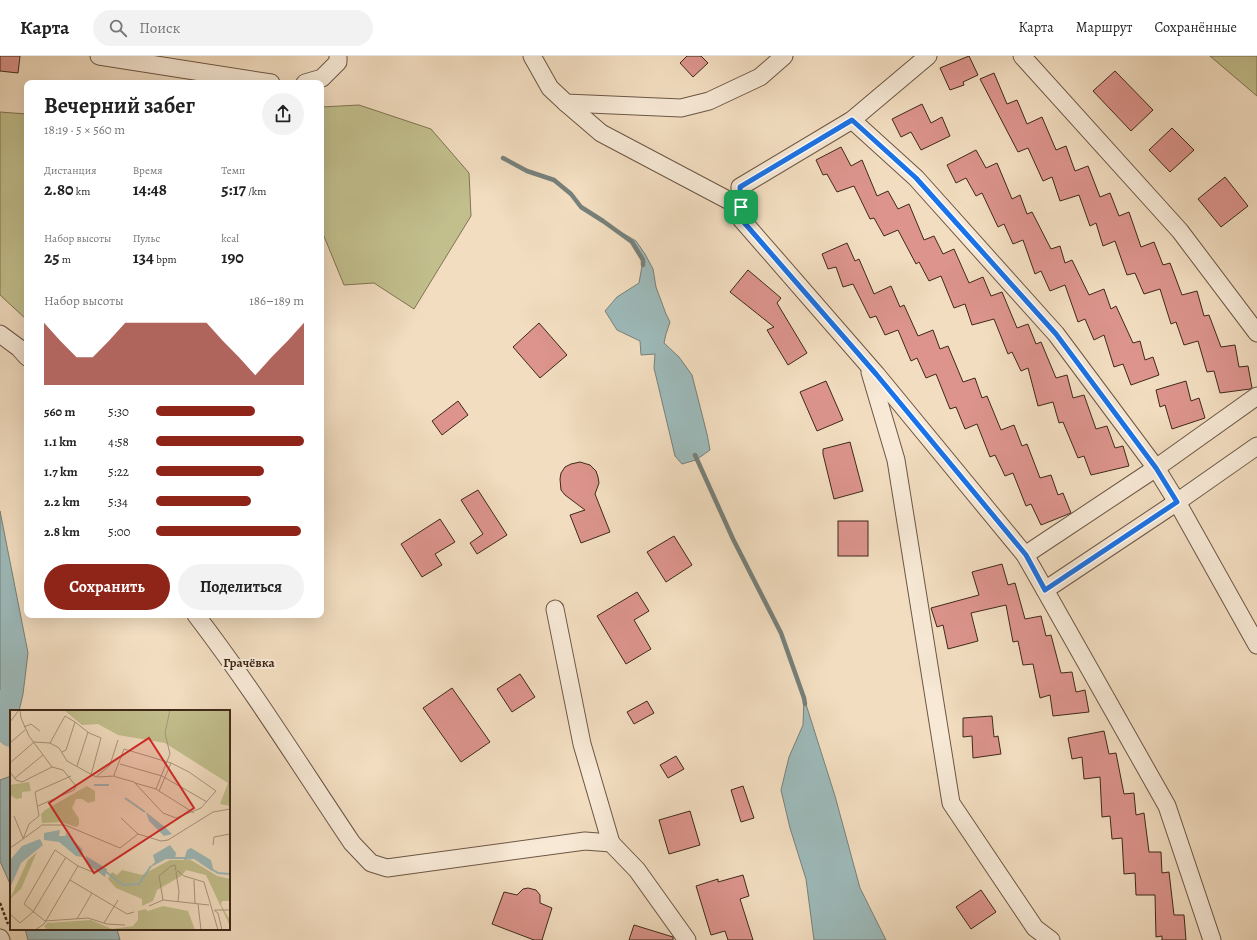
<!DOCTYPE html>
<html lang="ru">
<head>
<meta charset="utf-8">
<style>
	body { margin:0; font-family:Alegreya,serif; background:#f2f2f2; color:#222; height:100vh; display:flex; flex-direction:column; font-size:15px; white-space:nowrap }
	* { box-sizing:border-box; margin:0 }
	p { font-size:13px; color:#767676 }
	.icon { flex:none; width:22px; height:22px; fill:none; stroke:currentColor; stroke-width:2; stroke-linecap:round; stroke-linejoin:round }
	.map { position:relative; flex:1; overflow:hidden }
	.sheet { position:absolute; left:24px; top:24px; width:300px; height:538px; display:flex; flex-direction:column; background:#fff; border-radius:8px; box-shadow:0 4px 16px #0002 }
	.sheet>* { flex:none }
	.pin { position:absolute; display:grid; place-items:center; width:34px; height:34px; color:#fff; margin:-17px; border-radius:8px; box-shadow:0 2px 6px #0006 }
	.round { display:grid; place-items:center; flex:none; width:42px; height:42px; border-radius:21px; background:#f2f2f2 }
	.overview { display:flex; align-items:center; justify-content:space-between; height:68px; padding:0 20px }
	h1 { font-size:22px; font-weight:600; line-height:30px }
	.stats { display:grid; grid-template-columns:repeat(3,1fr); gap:6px; height:68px; padding:4px 20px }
	.stats div { display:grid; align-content:center }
	.stats b { font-size:17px; font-weight:600 }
	.stats small { font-size:11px; font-weight:400 }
	.stats p { font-size:11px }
	.chart { height:112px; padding:8px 20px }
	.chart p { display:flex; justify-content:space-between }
	.chart svg { width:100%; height:72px; margin-top:4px; fill:#8f2418; opacity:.7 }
	.primary-button { display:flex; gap:8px; margin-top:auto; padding:8px 20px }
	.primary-button a { flex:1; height:46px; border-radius:24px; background:#8f2418; color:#fff; font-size:16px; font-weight:600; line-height:46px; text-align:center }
	.primary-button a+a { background:#f2f2f2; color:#222 }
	ul { padding:0 20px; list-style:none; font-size:13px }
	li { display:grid; grid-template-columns:64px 48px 1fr; align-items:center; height:30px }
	li i { height:10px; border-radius:5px; background:#8f2418 }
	header { display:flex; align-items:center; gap:24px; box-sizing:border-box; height:56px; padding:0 20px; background:#fff; border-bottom:1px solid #e0e0e0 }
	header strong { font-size:19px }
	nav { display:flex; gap:22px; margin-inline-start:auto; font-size:14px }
	.search { width:280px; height:36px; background:#f2f2f2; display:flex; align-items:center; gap:10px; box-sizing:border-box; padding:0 14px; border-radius:22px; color:#767676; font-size:15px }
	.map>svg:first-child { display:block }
	.green { fill:#c2bf8d; stroke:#807454 }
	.water { fill:#9dbaba; stroke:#77807a }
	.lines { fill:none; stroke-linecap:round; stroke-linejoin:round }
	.stream { stroke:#77807a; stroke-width:4.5 }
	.river { stroke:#9dbaba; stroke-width:28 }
	.building { fill:#dc948c; stroke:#3f291a }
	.minor-casing { stroke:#6c5644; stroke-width:19 }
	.path { stroke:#3f291a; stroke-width:2.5; stroke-dasharray:3 2; stroke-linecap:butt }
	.minor { stroke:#f7e9d6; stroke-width:17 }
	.route-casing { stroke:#fff; stroke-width:8 }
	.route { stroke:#1a73e8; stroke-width:5 }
	.labels { text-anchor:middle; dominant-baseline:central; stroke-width:4; stroke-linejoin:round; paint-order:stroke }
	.neighbourhood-label { font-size:13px; font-weight:bold; fill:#3f291a; stroke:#f7e9d6 }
	.inset-river { fill:none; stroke:#9dbaba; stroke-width:2 }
	.inset-road { fill:none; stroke:#aa957e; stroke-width:1 }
	.view { fill:#d62828; fill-opacity:0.15; stroke:#d62828; stroke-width:2 }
	.inset-edge { fill:none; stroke:#3f291a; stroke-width:2 }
</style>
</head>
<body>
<header>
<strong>Карта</strong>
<div class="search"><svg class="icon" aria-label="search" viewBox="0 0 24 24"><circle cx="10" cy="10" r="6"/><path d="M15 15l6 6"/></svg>Поиск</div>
<nav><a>Карта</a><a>Маршрут</a><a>Сохранённые</a></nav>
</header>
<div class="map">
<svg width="1257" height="884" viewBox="0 0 1257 884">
	<rect width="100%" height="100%" fill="#f2ddc0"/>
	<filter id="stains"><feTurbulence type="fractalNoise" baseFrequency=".005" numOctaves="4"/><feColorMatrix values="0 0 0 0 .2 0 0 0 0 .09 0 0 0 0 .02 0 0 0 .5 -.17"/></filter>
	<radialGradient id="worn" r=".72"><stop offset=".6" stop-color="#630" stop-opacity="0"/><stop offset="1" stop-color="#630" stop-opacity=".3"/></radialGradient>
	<g class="green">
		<path d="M1210,0h47v40z"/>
		<path d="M359,49l72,24 38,44 2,43 -57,93 -40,-26 -30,2 -23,-56v-122z"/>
		<path d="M0,56l27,2v206l-27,-25z"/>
	</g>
	<g class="water">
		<path d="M604,166l32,19 9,13 8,15 3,18 10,27 4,8 -4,12 -2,9 15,14 13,18 15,59 3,16 -14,10 -14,4 -7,-8 -21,-88 1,-14 -14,1 -1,-14 -23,-11 -12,-19 12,-14 22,-14 4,-23 -11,-18z"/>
		<path d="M0,455l28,142 -5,41 -4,17h-8v17l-11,4z"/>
		<path d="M804,642l31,98 25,92 26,52h-72l-8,-61 -16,-51 -9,-38 8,-33 14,-32z"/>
		<path d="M11,720v110l-11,-25v-81z"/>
		<path d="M25,873h92l3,11h-92z"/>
	</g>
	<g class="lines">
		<g class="stream">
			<path d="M503,102l24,13 27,9 17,14 10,13 22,14 29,21 11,18v5"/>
			<path d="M695,399l38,84 48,94 23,65 1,6"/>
		</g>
		<path class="river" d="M0,648l11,29"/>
	</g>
	<g class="building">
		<path d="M0,0h20l-2,17 -18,-2z"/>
		<path d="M687,0h14l7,7 -15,14 -13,-14z"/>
		<path d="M969,0l9,19 -15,7 1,3 -14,5 -10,-22z"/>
		<path d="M1115,15l38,39 -22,21 -38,-40z"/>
		<path d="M994,17l13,31 10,-4 10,24 15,-7 14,33 10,-4 9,25 13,-5 12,31 10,-4 9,23 10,-4 12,35 13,-5 9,23 7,-2 12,32 15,-4 7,25 5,-1 12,32 14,-2 4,22 9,-1 4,22 -2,1 -30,4 -6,-22 -7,1 -9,-31 -14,4 -8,-23 -5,2 -11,-35 -16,5 -9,-21 -8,2 -12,-34 -12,5 -7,-23 -6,3 -11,-31 -19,6 -8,-24 -9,4 -15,-33 -10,4 -38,-73z"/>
		<path d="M922,48l9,19 11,-6 8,19 -29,14 -10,-18 -10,5 -9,-18z"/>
		<path d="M1172,72l22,22 -24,22 -21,-22z"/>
		<path d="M841,91l10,19 11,-6 15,36 11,-5 10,18 11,-5 15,36 10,-4 9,18 11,-5 15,34 14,-6 8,19 11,-4 15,36 11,-4 8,20 5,-2 15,36 11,-3 6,23 11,-3 12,34 11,-3 8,22 8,-2 6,20 -38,9 -7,-19 -6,2 -15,-36 -4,1 -6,-21 -15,4 -10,-38 -7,3 -9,-19 -4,2 -14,-35 -22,6 -7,-21 -11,4 -13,-32 -12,5 -10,-19 -3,2 -18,-34 -14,6 -10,-18 -4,1 -16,-33 -17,6 -10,-18 -4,1 -7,-15z"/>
		<path d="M976,94l10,18 11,-5 15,36 8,-4 7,19 5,-2 19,37 9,-3 5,17 7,-3 17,35 15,-6 7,20 5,-3 17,37 7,-2 5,19 8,-3 6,18 -28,10 -8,-21 -9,3 -10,-32 -10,5 -9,-21 -7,3 -13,-37 -15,6 -9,-20 -6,3 -12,-34 -10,4 -9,-20 -6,3 -16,-34 -6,3 -10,-18 -10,5 -9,-18z"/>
		<path d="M1225,121l23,29 -27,21 -23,-28z"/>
		<path d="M847,187l8,18 4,-2 15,35 17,-8 9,21 4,-2 14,31 15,-6 7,19 8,-3 15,36 12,-4 7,20 5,-2 14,34 13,-5 8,21 5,-2 13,34 11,-3 7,20 5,-2 8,20 -30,12 -10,-21 -5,2 -13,-33 -8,3 -10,-21 -5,2 -13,-33 -12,5 -9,-22 -6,2 -14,-35 -10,4 -9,-20 -6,3 -13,-31 -13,5 -9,-19 -6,2 -17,-34 -10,3 -7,-20 -8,2 -6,-15z"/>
		<path d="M748,214l33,28 -4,5 30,50 -19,12 -21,-35 7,-3 -44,-35z"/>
		<path d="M539,267l28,32 -27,23 -27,-31z"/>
		<path d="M826,325l17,39 -26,11 -17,-39z"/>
		<path d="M1186,325l5,20 8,-3 6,20 -33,11 -7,-24 -5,2 -4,-17z"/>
		<path d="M458,345l10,14 -26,20 -10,-14z"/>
		<path d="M850,386l13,49 -29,8 -11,-45v-5z"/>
		<path d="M580,406l10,3 6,6 2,6 1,6 -4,11 15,38 -29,11 -11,-28 15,-5 -20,-15 -4,-5 -1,-11 1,-6 4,-6 6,-3z"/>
		<path d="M478,434l29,45 -30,19 -7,-11 13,-9 -22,-34z"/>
		<path d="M440,463l15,23 -20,12 7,11 -20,12 -21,-33z"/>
		<rect x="838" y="465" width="30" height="35"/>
		<path d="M674,480l18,29 -26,17 -19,-30z"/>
		<path d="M1002,508l6,21 7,-2 10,36 16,-3 5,20 5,-1 10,38 11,-1 4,20 9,-2 4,22 -36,4 -3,-21 -10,3 -7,-34 -10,1 -5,-24 -5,1 -7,-37 -35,8 7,28 -30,8 -5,-24 -6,2 -6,-19 48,-13 -7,-23z"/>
		<path d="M637,536l12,19 -15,9 17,29 -25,15 -29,-48z"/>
		<path d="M520,618l15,23 -23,15 -15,-23z"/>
		<path d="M452,632l38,54 -29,20 -38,-54z"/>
		<path d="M647,645l7,12 -20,11 -7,-12z"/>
		<path d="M992,660l2,21 4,-1 3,18 -28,4 -1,-22 -9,1v-19z"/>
		<path d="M1104,675l5,23 7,-1 8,41 10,-1 2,22 8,-2 5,39h12l1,21 7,-1 5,43h10l2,25h-24v-4l-6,1 -1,-42h-19l-1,-22 -11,1 -2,-36 -10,1 -2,-23 -8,1 -2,-40 -16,2 -2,-22 -10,2 -4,-21z"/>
		<path d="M676,700l8,13 -16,9 -8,-13z"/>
		<path d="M743,730l11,32 -13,4 -10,-32z"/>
		<path d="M690,755l10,34 -31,9 -10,-34z"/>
		<path d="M743,819l6,21 -9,3 13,41h-25l-3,-9 -14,4 -15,-49 22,-7v3z"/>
		<path d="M528,832l8,2 4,5v8l12,5 -10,32h-8l-42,-16 12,-32 13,3 6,-6z"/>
		<path d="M981,834l15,22 -25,17 -15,-22z"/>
		<path d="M634,869l39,12v3h-44z"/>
	</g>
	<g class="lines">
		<g class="minor-casing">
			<g id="minor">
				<path d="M99,0l172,27"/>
				<path d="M532,0l18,32 16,15 115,5 28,-7 51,-24 24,-21"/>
				<path d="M928,0l-76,64 -112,67 1,32 135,155 149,181 20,35"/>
				<path d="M1022,0l158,175 77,102"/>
				<path d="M305,27l17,-5 16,-16v-6"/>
				<path d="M566,47l35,30 140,74"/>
				<path d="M852,64l64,58 140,156 100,134 21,34 80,143"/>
				<path d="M0,278l19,14 8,9"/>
				<path d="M870,316l26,88 55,343 84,125 16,12"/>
				<path d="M1025,499l131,-87 101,-72"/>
				<path d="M555,553l27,135 29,99"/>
				<path d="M196,559c56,73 105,152 156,228l19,20 16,5 198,-27 26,2 26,27 50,70"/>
				<path d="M0,882l1,2"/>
				<path d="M1212,884l-45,-134 -122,-216 132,-88 80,-56"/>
			</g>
		</g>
		<path class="path" d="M0,847l8,21"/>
		<use href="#minor" class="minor"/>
	</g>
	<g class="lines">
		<g class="route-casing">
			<path id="route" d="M852,64l64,58 140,156 100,134 21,34 -132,88 -19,-35 -150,-181 -135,-155 -1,-32z"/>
		</g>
		<use href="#route" class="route"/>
	</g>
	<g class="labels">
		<g class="neighbourhood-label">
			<text x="249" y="606">Грачёвка</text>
		</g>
	</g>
	<g transform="translate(10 654)">
		<rect width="220" height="220" fill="#f2ddc0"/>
		<path d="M54,0h166v96l-10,-2 8,-21 -63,-40 -47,-8 -20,-11 -16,1zM19,72l2,9 -9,1v6l-6,1 -6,-4v-10zM77,76l8,5v10l-7,2 -6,-4h-6l-4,9 7,11v6l-3,2 -15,-5 -19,1 -1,-9 4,-4zM27,142l-16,37 -11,10 18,-39zM160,150h21l26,16 13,3v22h-8l-1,4 9,15v6l-24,-51 -20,-5 -5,6 -24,14 -4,11 -11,5v-7l-26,-11 -8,-9 4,-7 5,3 5,-5 20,5zM153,196l25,5 7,19h-148l-3,-4 3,-3 44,-3 21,9 21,-3 5,-6v-9l7,-2 3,2z" fill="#c2bf8d"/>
		<path d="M136,102l20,16 6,6 -8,2 -15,-15zM50,120l-1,6h7l-1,-4 17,17 1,8 -7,-1 -17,-14 -15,-2v-7zM30,129l3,6 -22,18 -11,25 1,-29 11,-13zM160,135l6,8 -1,6h-9l-17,9 6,-6 -2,-7zM181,138l20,12 2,8 -1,3 -18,-12 -10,1 3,-10zM76,146l21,13 -2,8 -18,-13z" fill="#9dbaba"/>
		<path class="inset-river" d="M84,75h15M115,88l20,14M162,148h15M200,158l8,5 12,1M95,161l18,14 16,-1 12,-18"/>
		<path class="inset-road" d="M10,0l1,8 8,18 23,31 11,3 13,16 -2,4 -36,16M0,12l9,-12M14,17l7,-3 9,7M0,33l15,-13M40,33l15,-27 10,6M52,42l4,-2 9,-28 14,11 12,5 -10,37M0,53l24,-21 16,1 9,5 8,13 29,16 14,-12 8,-25M161,53l-12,28 35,22M110,54l42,12 45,26M67,56l11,-34M0,62l6,8 6,2 30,-15M87,67l18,-1M5,68l28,-23M124,72l29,31 13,5 25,-10 15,-17 -27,-19 -18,-9 -47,-14 -10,26 2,2 18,5 1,1 21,6 3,2M146,79l14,-35 -5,-21 5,-23M4,106l9,22M111,108l17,16M13,129l19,-14h23l55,23 18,-14 23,7 7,-1 45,-28 17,-3M203,135l1,-8 16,-3M0,138l13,-9 6,-15 10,-8 -4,-24 36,-16M85,163l-17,-7 -23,-16 -31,54 21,17 43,-3 19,6 18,1M60,170l57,34 7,-2M184,170l1,23M153,190l-4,-24 12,-10 4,-1 1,6M168,192l1,-11 -3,-18 2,-2 6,5 20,6 14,48M188,194l3,26M139,196l14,-6 46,5M204,200l4,3 4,17M205,200h15M0,204l10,9 13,-11 33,-55M67,209l15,-26M94,213l14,-23M25,220l9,-6 34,-58"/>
		<path class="view" d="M139,28l45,70 -100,65 -45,-70z"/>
		<rect width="220" height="220" class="inset-edge"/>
	</g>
	<rect width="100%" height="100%" filter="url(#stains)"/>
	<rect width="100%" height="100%" fill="url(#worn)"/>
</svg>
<div class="pin" style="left:741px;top:151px;background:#1e9e55"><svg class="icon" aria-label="arrive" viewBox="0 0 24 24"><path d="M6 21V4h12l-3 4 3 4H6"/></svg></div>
<section class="sheet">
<div class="overview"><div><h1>Вечерний забег</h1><p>18:19 · 5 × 560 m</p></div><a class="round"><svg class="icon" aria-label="share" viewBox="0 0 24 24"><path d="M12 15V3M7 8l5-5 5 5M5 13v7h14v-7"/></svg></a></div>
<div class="stats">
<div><p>Дистанция</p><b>2.80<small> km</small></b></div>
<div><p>Время</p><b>14:48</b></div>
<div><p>Темп</p><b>5:17<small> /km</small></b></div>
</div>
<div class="stats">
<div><p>Набор высоты</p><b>25<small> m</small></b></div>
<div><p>Пульс</p><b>134<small> bpm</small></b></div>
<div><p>kcal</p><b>190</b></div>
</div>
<div class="chart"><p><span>Набор высоты</span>186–189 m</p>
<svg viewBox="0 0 160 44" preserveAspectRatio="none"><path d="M0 44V6L10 17L20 27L30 27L40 17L50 6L60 6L70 6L80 6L90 6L100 6L110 17L120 27L130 38L140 27L150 17L160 6V44z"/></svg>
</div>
<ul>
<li><b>560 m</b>5:30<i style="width:67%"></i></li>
<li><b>1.1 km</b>4:58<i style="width:100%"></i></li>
<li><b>1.7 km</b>5:22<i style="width:73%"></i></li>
<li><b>2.2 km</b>5:34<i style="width:64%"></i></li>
<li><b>2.8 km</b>5:00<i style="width:98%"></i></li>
</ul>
<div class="primary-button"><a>Сохранить</a><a>Поделиться</a></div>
</section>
</div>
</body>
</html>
